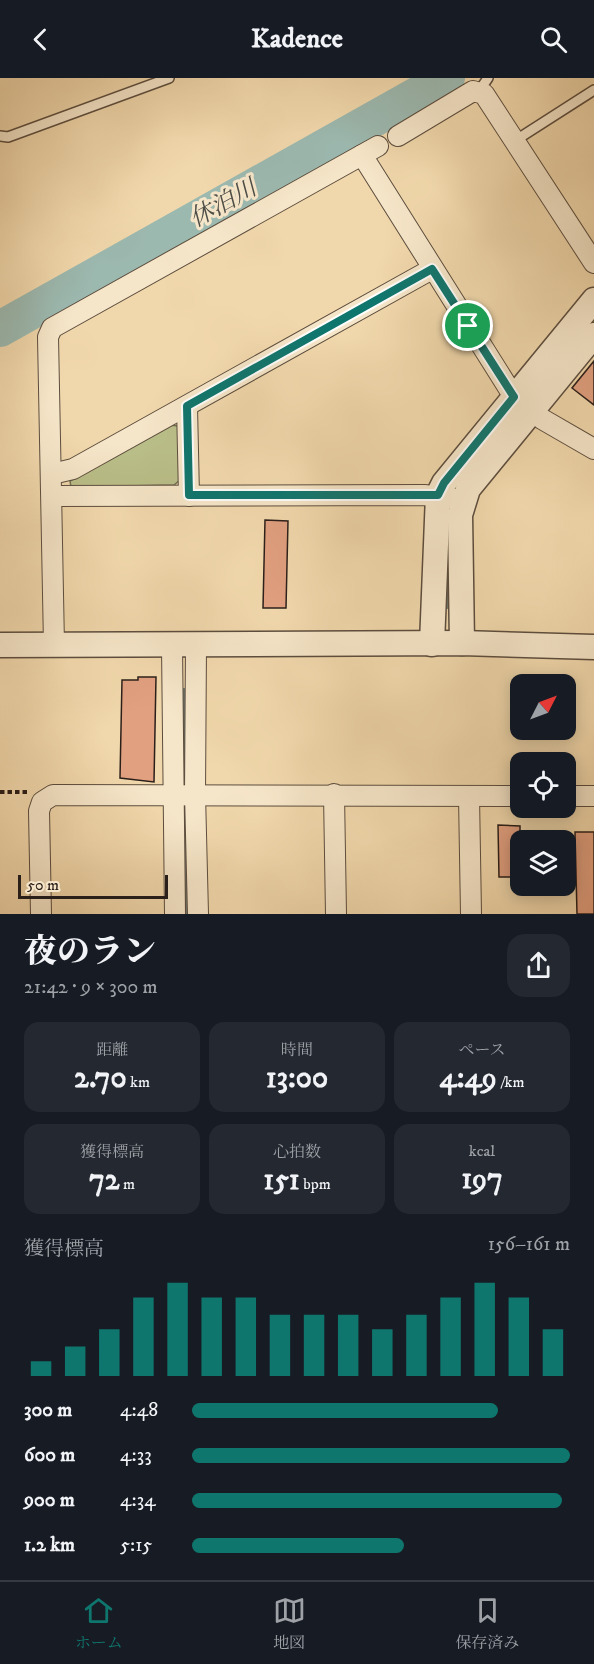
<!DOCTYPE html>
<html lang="ja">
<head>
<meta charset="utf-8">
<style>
	body { margin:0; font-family:"IM FELL DW Pica","Noto Serif JP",serif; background:#242831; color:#f1f3f6; height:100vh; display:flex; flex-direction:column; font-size:22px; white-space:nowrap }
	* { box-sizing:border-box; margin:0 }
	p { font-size:20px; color:#9ea1a6 }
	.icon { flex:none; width:33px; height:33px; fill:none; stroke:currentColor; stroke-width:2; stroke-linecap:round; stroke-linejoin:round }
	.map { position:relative; height:836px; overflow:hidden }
	.panel { display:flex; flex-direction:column; background:#171b24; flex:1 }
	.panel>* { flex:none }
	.needle { width:39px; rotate:48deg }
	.buttons { position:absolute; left:510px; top:596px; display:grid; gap:12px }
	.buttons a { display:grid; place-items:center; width:66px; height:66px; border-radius:12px; background:#171b24; box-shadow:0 3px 15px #0003; font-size:30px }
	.scale { position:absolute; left:18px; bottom:15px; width:150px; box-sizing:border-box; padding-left:6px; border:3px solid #2b1f1a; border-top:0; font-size:16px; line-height:21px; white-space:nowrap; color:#2b1f1a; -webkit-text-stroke:4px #f6e6c9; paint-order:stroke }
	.pin { position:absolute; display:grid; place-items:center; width:51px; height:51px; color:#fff; margin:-26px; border:3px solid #fff; border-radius:50%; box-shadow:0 2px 6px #0007 }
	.round { display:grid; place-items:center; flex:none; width:63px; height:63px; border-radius:18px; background:#242831 }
	.overview { display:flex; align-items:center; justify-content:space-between; height:102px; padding:0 24px }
	h1 { font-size:33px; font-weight:800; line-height:45px }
	.stats { display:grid; grid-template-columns:repeat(3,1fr); gap:9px; height:102px; padding:6px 24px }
	.stats div { display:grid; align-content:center; border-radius:15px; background:#242831; text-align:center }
	.stats b { font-size:30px; font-weight:800 }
	.stats small { font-size:16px; font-weight:400 }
	.stats p { font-size:16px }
	.chart { height:168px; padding:12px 24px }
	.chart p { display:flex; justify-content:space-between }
	.chart svg { width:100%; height:108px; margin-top:6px; stroke:#0f766e; stroke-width:6 }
	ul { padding:0 24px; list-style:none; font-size:20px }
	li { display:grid; grid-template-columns:96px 72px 1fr; align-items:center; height:45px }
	li i { height:15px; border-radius:8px; background:#0f766e }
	header { display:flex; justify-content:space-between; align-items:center; height:78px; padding:0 24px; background:#171b24; font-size:27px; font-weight:800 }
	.tabs { display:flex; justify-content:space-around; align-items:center; height:84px; border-top:2px solid #363941; background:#171b24; font-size:16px; color:#9ea1a6 }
	.tabs a { display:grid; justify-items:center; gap:3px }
	.tabs .on { color:#0f766e }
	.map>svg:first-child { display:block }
	.green { fill:#babf89; stroke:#726f52; stroke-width:1.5 }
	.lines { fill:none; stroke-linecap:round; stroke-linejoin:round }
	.stream { stroke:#6f7b74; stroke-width:6 }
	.river { stroke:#9cb9b0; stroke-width:36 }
	.building { fill:#e1a080; stroke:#2b1f1a; stroke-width:1.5 }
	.service-casing { stroke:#5c4d3e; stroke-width:12 }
	.minor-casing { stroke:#5c4d3e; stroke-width:22 }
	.tertiary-casing { stroke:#5c4d3e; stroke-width:27 }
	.path { stroke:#2b1f1a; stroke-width:4; stroke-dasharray:4.5 3; stroke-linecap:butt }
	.service { stroke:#f6e6c9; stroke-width:9 }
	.minor { stroke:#f6e6c9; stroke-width:20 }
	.tertiary { stroke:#f6e6c9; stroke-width:24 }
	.route-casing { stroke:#fff; stroke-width:12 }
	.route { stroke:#0f766e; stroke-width:8 }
	.labels { text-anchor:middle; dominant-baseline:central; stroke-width:6; stroke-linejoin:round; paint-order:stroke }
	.water-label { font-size:24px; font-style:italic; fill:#4d4d47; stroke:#f6e6c9 }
</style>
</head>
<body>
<header><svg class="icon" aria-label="back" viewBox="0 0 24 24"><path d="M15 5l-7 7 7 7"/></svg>Kadence<svg class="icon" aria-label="search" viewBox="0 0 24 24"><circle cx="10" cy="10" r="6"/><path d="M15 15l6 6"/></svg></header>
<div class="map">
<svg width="594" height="836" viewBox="0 0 594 836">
	<rect width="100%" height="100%" fill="#f1d8ac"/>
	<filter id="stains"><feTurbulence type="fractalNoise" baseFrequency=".00333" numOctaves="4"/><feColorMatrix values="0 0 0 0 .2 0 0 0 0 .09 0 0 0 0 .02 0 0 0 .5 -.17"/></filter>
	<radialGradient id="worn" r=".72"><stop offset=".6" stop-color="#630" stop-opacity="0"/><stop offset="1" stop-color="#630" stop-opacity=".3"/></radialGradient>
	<path class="green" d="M168,347l12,1v54l-6,5 -103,2 -1,-6z"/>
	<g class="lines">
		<g class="stream">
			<path d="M448,470v58"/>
			<path d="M184,613v86"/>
			<path d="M185,732l1,104"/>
		</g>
		<path class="river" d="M0,251l447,-251"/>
	</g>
	<g class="building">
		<path d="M594,283v44l-22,-17z"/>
		<path d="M265,442l23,1 -2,87h-23z"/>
		<path d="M138,599h18l-2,105 -34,-4 2,-98h16z"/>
		<path d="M498,747l22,1v51h-21z"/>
		<path d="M575,754h19v82h-17z"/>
	</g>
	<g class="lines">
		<g class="service-casing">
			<g id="service">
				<path d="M479,13l9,-13"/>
				<path d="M0,58l8,1 161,-59"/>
				<path d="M516,62l78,-50"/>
			</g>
		</g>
		<g class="minor-casing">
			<g id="minor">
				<path d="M398,58l75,-45 11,3 110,169"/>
				<path d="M362,77l152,242 28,22 52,30"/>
				<path d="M187,328l2,90"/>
				<path d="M52,396l21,-5 359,-200"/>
				<path d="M53,418l371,-1 39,5"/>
				<path d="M54,567l-6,-308 4,-9 326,-182"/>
				<path d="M172,568l3,268"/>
				<path d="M196,568l-1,148 3,120"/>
				<path d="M334,716l2,120"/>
				<path d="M469,718l2,118"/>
				<path d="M566,718h28"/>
				<path d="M41,836l-2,-103 3,-9 11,-7 467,1"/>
			</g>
		</g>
		<g class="tertiary-casing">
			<g id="tertiary">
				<path d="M462,565l-2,-128 8,-26 126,-154"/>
				<path d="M432,566l6,-149 6,-12 150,-183"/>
				<path d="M0,567l462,-2 132,4"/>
			</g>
		</g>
		<path class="path" d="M0,714h28"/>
		<use href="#service" class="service"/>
		<use href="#minor" class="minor"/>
		<use href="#tertiary" class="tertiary"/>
	</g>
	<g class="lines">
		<g class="route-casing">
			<path id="route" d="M432,191l82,128 -70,86 -6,12h-249l-2,-89z"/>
		</g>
		<use href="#route" class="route"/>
	</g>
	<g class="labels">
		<g class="water-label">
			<text transform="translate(223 126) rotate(-29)">休泊川</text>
		</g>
	</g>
	<rect width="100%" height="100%" filter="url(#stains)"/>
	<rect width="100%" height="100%" fill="url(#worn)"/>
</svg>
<div class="buttons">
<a><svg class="needle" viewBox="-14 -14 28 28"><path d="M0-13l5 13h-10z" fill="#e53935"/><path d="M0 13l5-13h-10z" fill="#9ea1a6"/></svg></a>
<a><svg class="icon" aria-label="locate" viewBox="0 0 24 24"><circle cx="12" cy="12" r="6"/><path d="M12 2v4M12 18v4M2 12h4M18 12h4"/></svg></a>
<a><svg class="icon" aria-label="layers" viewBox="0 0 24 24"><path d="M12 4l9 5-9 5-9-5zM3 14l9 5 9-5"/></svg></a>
</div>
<div class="scale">50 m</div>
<div class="pin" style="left:468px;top:248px;background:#1e9e55"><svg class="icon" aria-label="arrive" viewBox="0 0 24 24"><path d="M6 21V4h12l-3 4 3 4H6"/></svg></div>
</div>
<section class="panel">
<div class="overview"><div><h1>夜のラン</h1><p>21:42 · 9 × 300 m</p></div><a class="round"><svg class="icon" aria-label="share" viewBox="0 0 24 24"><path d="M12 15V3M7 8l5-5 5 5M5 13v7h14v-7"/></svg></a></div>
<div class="stats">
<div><p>距離</p><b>2.70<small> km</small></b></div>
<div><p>時間</p><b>13:00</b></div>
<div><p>ペース</p><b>4:49<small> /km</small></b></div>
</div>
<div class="stats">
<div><p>獲得標高</p><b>72<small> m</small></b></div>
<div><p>心拍数</p><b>151<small> bpm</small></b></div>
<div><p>kcal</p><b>197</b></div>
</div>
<div class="chart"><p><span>獲得標高</span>156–161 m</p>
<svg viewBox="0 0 160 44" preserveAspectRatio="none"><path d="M5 44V38M15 44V32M25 44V25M35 44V12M45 44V6M55 44V12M65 44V12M75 44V19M85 44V19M95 44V19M105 44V25M115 44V19M125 44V12M135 44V6M145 44V12M155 44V25"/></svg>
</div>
<ul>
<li><b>300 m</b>4:48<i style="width:81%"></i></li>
<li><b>600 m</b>4:33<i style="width:100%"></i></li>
<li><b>900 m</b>4:34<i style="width:98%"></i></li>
<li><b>1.2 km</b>5:15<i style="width:56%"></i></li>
</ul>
</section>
<nav class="tabs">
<a class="on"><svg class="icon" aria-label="home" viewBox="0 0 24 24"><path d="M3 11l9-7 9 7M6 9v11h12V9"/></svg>ホーム</a>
<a><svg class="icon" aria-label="map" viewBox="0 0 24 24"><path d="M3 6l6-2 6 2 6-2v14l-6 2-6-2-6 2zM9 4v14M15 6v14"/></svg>地図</a>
<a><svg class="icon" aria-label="saved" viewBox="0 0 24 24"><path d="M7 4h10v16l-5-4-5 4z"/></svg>保存済み</a>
</nav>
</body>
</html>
